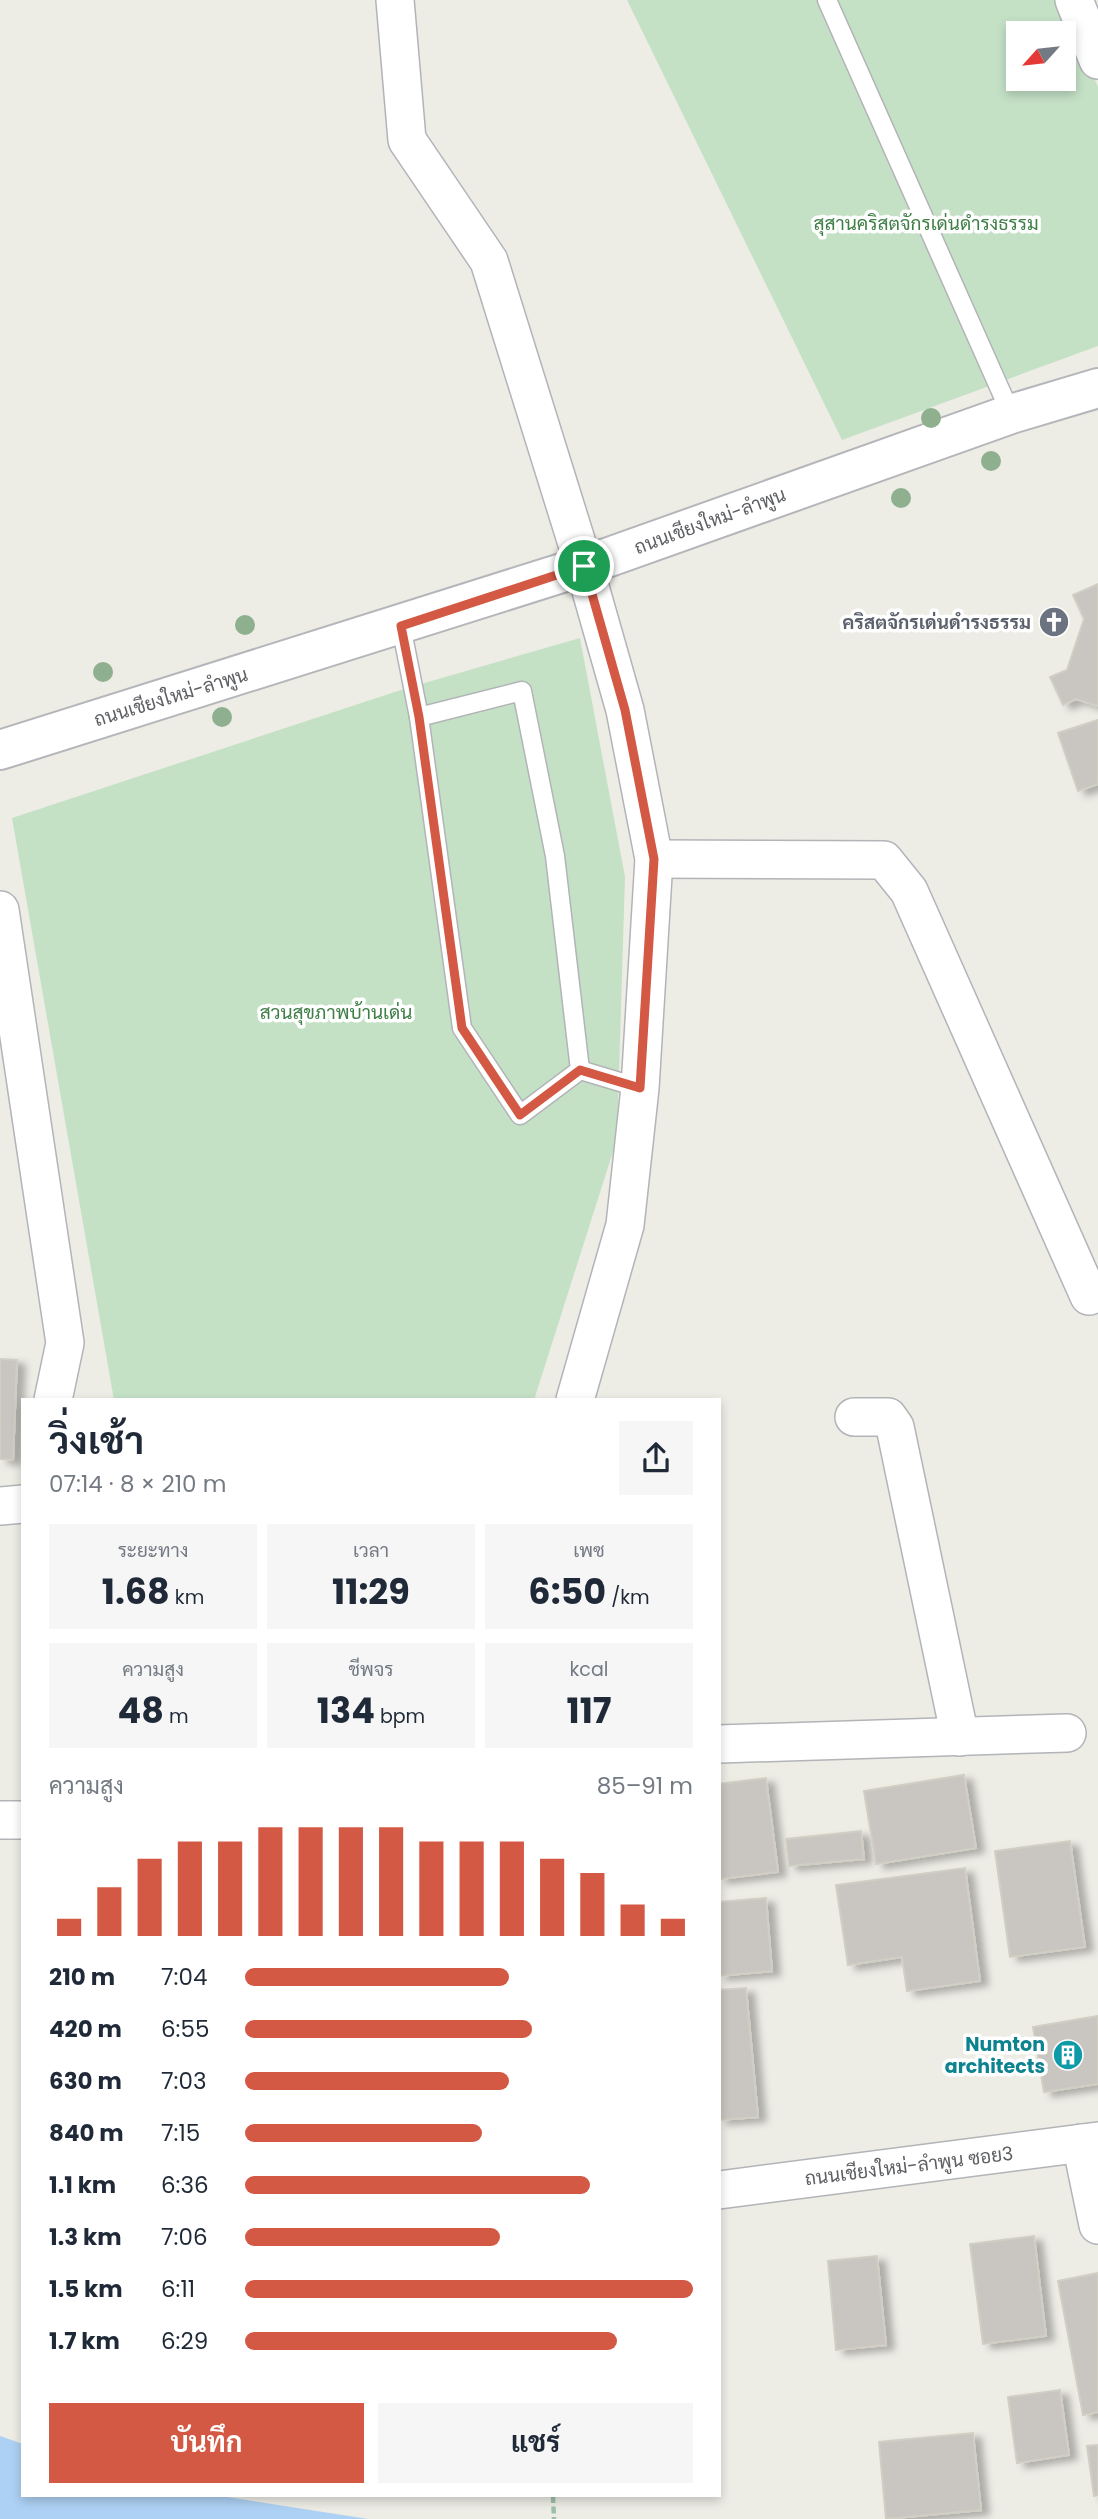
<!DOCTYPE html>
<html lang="th">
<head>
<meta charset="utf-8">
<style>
	body { margin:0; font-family:Poppins,Sarabun,sans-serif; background:#f6f6f7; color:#1f2937; height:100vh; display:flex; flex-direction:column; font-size:26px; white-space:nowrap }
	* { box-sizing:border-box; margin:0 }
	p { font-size:23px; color:#747a83 }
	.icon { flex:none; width:38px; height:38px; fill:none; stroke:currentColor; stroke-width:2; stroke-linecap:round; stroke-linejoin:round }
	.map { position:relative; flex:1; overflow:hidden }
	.panel { position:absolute; left:21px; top:1398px; width:700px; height:1099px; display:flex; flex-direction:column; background:#fff; border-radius:0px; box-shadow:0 4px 10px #0003 }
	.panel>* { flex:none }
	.needle { width:46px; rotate:243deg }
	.tools { position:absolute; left:1006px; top:21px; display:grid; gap:14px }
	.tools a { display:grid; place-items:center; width:70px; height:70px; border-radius:0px; background:#fff; box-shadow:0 4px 10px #0003; font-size:35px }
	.pin { position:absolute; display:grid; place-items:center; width:60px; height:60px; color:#fff; margin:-30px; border:4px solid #fff; border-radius:50%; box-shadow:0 2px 7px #0007 }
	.round { display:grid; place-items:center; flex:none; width:74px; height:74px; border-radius:0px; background:#f6f6f7 }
	.headline { display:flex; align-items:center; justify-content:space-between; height:119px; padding:0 28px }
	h1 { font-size:38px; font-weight:700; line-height:52px }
	.stats { display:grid; grid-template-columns:repeat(3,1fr); gap:10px; height:119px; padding:7px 28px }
	.stats div { display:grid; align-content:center; border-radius:0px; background:#f6f6f7; text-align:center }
	.stats b { font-size:35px; font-weight:700 }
	.stats small { font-size:19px; font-weight:400 }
	.stats p { font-size:19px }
	.chart { height:196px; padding:14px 28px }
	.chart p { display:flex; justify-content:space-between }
	.chart svg { width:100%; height:126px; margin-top:7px; stroke:#d45944; stroke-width:6 }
	.action { display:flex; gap:14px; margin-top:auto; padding:14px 28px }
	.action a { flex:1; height:80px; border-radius:0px; background:#d45944; color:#fff; font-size:28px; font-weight:700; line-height:80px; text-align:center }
	.action a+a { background:#f6f6f7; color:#1f2937 }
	ul { padding:0 28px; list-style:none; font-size:23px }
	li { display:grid; grid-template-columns:112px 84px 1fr; align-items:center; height:52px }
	li i { height:18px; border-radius:9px; background:#d45944 }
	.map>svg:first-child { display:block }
	.green { fill:#c4e1c6; fill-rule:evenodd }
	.water { fill:#add1f4 }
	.building { fill:#c9c6c1; stroke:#d1cec4; stroke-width:2; filter:url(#shadow) }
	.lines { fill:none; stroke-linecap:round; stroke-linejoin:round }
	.service-casing { stroke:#b2b4b8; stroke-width:21 }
	.minor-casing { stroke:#b2b4b8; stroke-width:40 }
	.secondary-casing { stroke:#b4b6ba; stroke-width:42 }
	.path { stroke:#9dc0a9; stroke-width:4.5; stroke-dasharray:7 3.5; stroke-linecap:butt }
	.service { stroke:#fff; stroke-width:18 }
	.minor { stroke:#fff; stroke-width:37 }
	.secondary { stroke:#fff; stroke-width:38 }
	.tree { fill:#8eb08e }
	.route-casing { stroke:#fff; stroke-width:14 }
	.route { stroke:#d45944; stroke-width:9 }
	.labels { text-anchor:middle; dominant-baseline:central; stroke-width:7; stroke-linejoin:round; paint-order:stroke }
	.park-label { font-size:19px; fill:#407f47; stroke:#fff }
	.street-label { font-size:19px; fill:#5d5f63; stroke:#fff }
	.worship-label { font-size:19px; font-weight:bold; fill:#5b616d; stroke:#fff; text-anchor:end }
	.culture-label { font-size:19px; font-weight:bold; fill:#0d838f; stroke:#fff; text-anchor:end }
</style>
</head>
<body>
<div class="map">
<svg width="1098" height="2519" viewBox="0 0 1098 2519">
	<defs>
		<filter id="shadow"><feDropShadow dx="8" dy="4.5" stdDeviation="3.5" flood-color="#0004"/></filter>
	</defs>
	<rect width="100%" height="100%" fill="#edece5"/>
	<g class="green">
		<path d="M627,0h435l36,87v259l-256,94zM1018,33h46v46h-46z"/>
		<path d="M580,638l45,239 -8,262 -83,261h-420l-102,-582 392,-129z"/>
	</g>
	<path class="water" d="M0,2436l23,8v52h198l147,23h-368z"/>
	<g class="building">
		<path d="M1098,584v122l-22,-7 -13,6 -13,-28 17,-7 17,-51 -11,-24z"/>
		<path d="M1098,720v64l-20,7 -20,-58z"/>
		<path d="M0,1359l17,1 -4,100 -13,-1z"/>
		<path d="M964,1775l12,73 -100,16 -12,-73z"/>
		<path d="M766,1778l12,94 -59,7v-95z"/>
		<path d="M861,1831l3,28 -75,7 -3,-27z"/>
		<path d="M1070,1841l15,106 -75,10 -15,-106z"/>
		<path d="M965,1868l15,113 -73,10 -5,-34 -54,8 -12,-80z"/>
		<path d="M766,1898l6,73 -53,5v-74z"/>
		<path d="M746,1988l12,129 -39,3v-130z"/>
		<path d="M1098,2016v68l-54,8 -11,-65z"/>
		<path d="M1034,2236l12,100 -63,8 -13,-100z"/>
		<path d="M877,2256l9,89 -50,5 -8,-89z"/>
		<path d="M1098,2273v139l-15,3 -25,-134z"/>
		<path d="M1060,2390l9,65 -52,8 -9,-66z"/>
		<path d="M973,2433l8,77 -95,9 -7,-77z"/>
		<path d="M1098,2445v50l-4,1 -7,-50z"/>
	</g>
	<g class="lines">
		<g class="service-casing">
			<g id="service">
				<path d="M827,0l184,414"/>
				<path d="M401,626l18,91"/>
				<path d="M522,691l33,165 25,214 -60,45 -58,-87 -43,-311z"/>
				<path d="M580,1070l60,18"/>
			</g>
		</g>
		<g class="minor-casing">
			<g id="minor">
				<path d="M395,0l12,140 82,121 95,305 41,144 29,149 -14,229 -15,137 -50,175"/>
				<path d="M1074,0l24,60"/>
				<path d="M654,859l230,1 25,31 180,405"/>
				<path d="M0,910l65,433 -12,57"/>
				<path d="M854,1417h34l7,10 65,310"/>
				<path d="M0,1506l23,-2"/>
				<path d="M719,1744l348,-11"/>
				<path d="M0,1820h23"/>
				<path d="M1081,2143l17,82"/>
				<path d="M719,2190l379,-49"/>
			</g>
		</g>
		<g class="secondary-casing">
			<path id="secondary" d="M0,750l584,-184 427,-152 87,-26"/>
		</g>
		<path class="path" d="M553,2496l1,23"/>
		<use href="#service" class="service"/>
		<use href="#minor" class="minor"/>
		<use href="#secondary" class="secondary"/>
	</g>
	<g class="tree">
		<circle cx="931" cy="418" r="10"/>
		<circle cx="991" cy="461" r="10"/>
		<circle cx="901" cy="498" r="10"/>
		<circle cx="245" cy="625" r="10"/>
		<circle cx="103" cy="672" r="10"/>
		<circle cx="222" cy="717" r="10"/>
	</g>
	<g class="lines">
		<g class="route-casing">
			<path id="route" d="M584,566l41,144 29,149 -14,229 -60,-18 -60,45 -58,-87 -43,-311 -18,-91z"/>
		</g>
		<use href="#route" class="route"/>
	</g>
	<defs>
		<g id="church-disc" transform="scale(1.575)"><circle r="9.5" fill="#6b7280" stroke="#fff"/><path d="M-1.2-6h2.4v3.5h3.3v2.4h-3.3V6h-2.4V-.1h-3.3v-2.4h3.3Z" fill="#fff"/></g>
		<g id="building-disc" transform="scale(1.575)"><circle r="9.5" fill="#0f9aa8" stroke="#fff"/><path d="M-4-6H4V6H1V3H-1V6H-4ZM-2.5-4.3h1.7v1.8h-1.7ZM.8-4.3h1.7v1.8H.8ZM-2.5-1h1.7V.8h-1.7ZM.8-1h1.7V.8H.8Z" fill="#fff"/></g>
	</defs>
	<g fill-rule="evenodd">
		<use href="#church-disc" x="1054" y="622"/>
		<use href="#building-disc" x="1068" y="2055"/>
	</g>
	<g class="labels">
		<g class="park-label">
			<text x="926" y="223">สุสานคริสตจักรเด่นดำรงธรรม</text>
			<text x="336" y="1012">สวนสุขภาพบ้านเด่น</text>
		</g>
		<g class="street-label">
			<text transform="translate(710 521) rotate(-20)">ถนนเชียงใหม่-ลำพูน</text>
			<text transform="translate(171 697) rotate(-17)">ถนนเชียงใหม่-ลำพูน</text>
			<text transform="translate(909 2166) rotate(-7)">ถนนเชียงใหม่-ลำพูน ซอย3</text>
		</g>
		<g class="worship-label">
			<text x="1031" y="622">คริสตจักรเด่นดำรงธรรม</text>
		</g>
		<g class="culture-label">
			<text x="1045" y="2044">Numton<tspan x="1045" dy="22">architects</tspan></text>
		</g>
	</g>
</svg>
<div class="tools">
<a><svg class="needle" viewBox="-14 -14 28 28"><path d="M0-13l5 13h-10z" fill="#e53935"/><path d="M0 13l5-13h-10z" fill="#747a83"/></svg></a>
</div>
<div class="pin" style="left:584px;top:566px;background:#1e9e55"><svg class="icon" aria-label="arrive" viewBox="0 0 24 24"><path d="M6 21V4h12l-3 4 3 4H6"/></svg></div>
<section class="panel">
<div class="headline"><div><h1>วิ่งเช้า</h1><p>07:14 · 8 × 210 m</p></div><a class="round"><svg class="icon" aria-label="share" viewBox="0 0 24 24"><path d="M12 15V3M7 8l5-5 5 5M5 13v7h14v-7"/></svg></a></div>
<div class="stats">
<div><p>ระยะทาง</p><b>1.68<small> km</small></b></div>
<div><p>เวลา</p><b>11:29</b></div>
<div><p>เพซ</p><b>6:50<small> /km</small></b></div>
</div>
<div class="stats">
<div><p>ความสูง</p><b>48<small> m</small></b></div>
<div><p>ชีพจร</p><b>134<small> bpm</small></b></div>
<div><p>kcal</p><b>117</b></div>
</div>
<div class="chart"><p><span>ความสูง</span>85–91 m</p>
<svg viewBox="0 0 160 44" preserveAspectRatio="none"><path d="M5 44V38M15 44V27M25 44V17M35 44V11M45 44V11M55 44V6M65 44V6M75 44V6M85 44V6M95 44V11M105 44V11M115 44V11M125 44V17M135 44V22M145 44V33M155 44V38"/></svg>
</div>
<ul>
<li><b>210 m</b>7:04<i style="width:59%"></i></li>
<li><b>420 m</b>6:55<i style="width:64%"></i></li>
<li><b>630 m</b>7:03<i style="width:59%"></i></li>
<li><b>840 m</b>7:15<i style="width:53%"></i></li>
<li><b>1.1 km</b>6:36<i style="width:77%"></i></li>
<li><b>1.3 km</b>7:06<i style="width:57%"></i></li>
<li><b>1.5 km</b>6:11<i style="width:100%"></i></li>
<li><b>1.7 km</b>6:29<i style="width:83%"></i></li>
</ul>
<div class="action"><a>บันทึก</a><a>แชร์</a></div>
</section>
</div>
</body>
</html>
